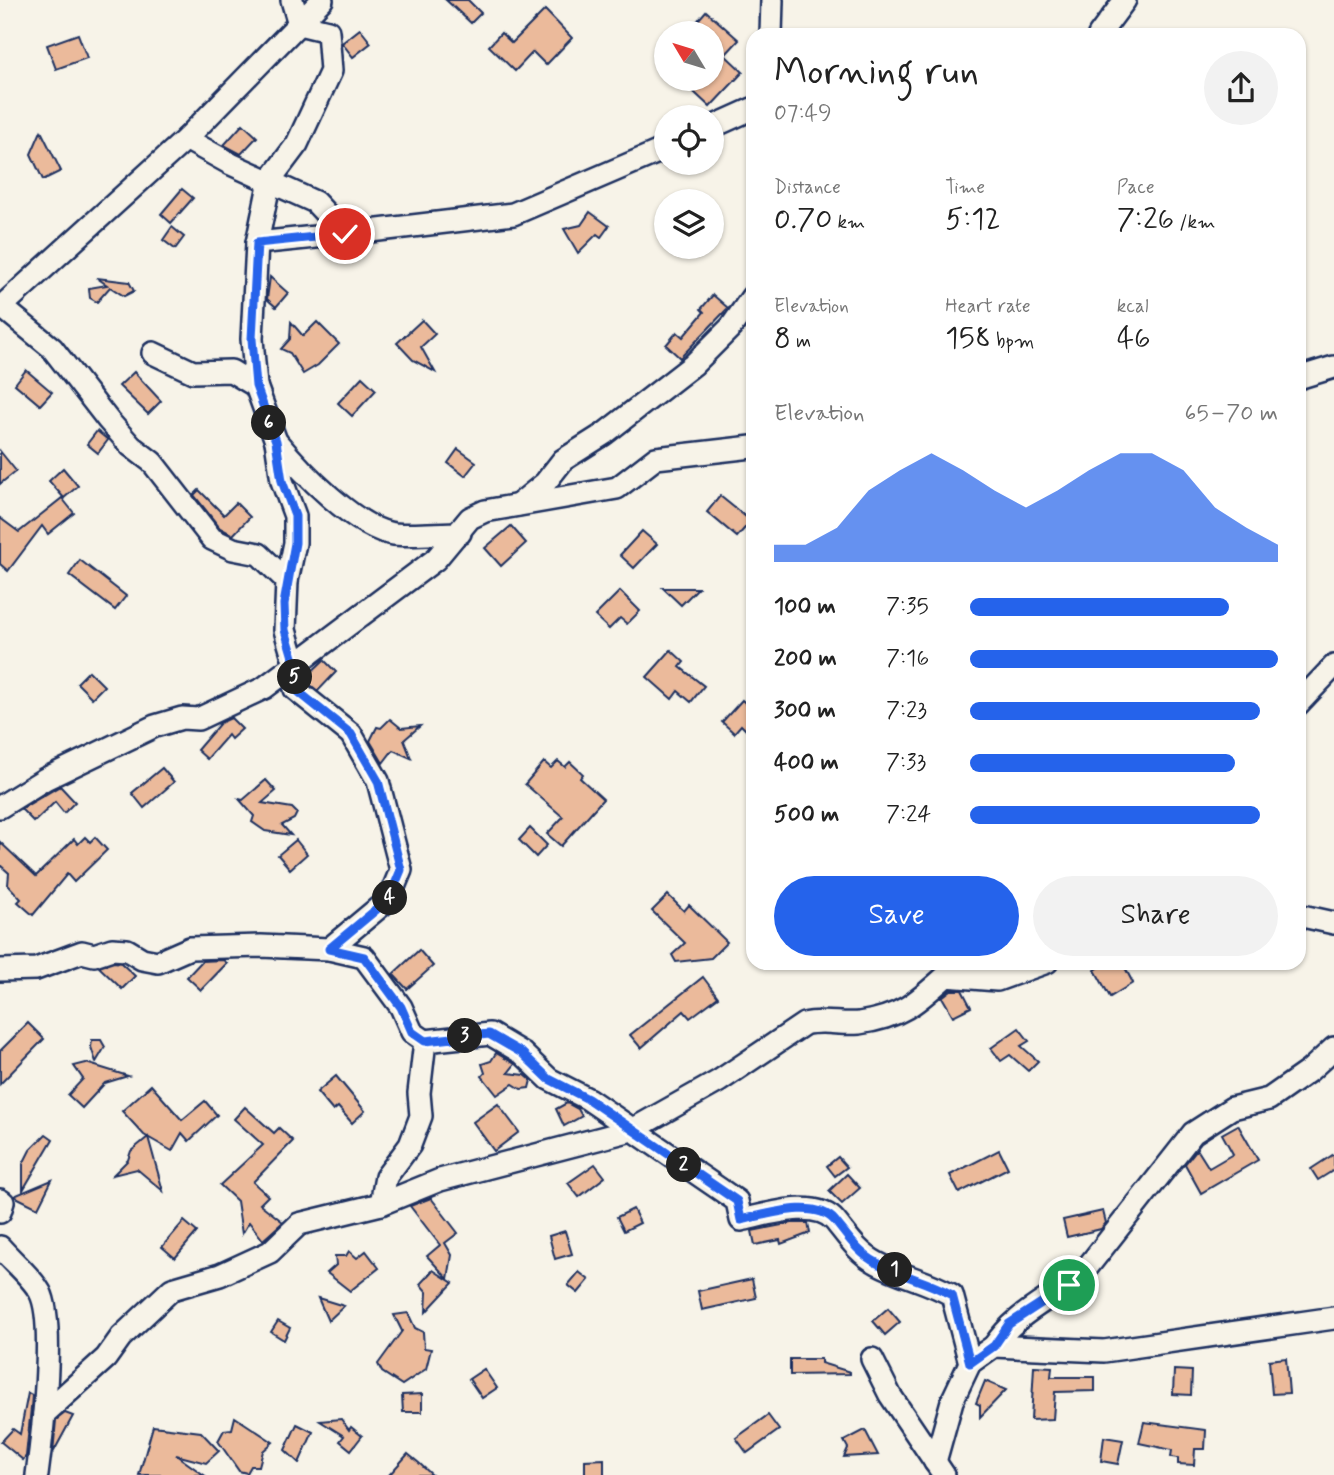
<!DOCTYPE html>
<html lang="en">
<head>
<meta charset="utf-8">
<style>
	body { margin:0; font-family:Mynerve,sans-serif; background:#f2f2f2; color:#222; height:100vh; display:flex; flex-direction:column; font-size:26px; white-space:nowrap }
	* { box-sizing:border-box; margin:0 }
	p { font-size:23px; color:#767676 }
	.icon { flex:none; width:38px; height:38px; fill:none; stroke:currentColor; stroke-width:2; stroke-linecap:round; stroke-linejoin:round }
	.map { position:relative; flex:1; overflow:hidden }
	.sheet { position:absolute; left:746px; top:28px; width:560px; height:942px; display:flex; flex-direction:column; background:#fff; border-radius:21px; box-shadow:0 2px 5px #0004 }
	.sheet>* { flex:none }
	.needle { width:46px; rotate:308deg }
	.buttons { position:absolute; left:654px; top:21px; display:grid; gap:14px }
	.buttons a { display:grid; place-items:center; width:70px; height:70px; border-radius:50%; background:#fff; box-shadow:0 2px 5px #0004; font-size:35px }
	.pin { position:absolute; display:grid; place-items:center; width:60px; height:60px; color:#fff; margin:-30px; border:4px solid #fff; border-radius:50%; box-shadow:0 2px 7px #0007 }
	.km { position:absolute; width:35px; height:35px; margin:-18px; border-radius:50%; background:#222; color:#fff; font-size:19px; line-height:35px; text-align:center }
	.round { display:grid; place-items:center; flex:none; width:74px; height:74px; border-radius:37px; background:#f2f2f2 }
	.summary { display:flex; align-items:center; justify-content:space-between; height:119px; padding:0 28px }
	h1 { font-size:38px; font-weight:600; line-height:52px }
	.figures { display:grid; grid-template-columns:repeat(3,1fr); gap:10px; height:119px; padding:7px 28px }
	.figures div { display:grid; align-content:center }
	.figures b { font-size:30px; font-weight:600 }
	.figures small { font-size:19px; font-weight:400 }
	.figures p { font-size:19px }
	.chart { height:196px; padding:14px 28px }
	.chart p { display:flex; justify-content:space-between }
	.chart svg { width:100%; height:126px; margin-top:7px; fill:#2563eb; opacity:.7 }
	.primary-button { display:flex; gap:14px; margin-top:auto; padding:14px 28px }
	.primary-button a { flex:1; height:80px; border-radius:42px; background:#2563eb; color:#fff; font-size:28px; font-weight:600; line-height:80px; text-align:center }
	.primary-button a+a { background:#f2f2f2; color:#222 }
	ul { padding:0 28px; list-style:none; font-size:23px }
	li { display:grid; grid-template-columns:112px 84px 1fr; align-items:center; height:52px }
	li i { height:18px; border-radius:9px; background:#2563eb }
	.map>svg:first-child { display:block }
	.building { fill:#ebba9b; stroke:#1b2f5e; stroke-width:2 }
	.lines { fill:none; stroke-linecap:round; stroke-linejoin:round }
	.street-casing { stroke:#1b2f5e; stroke-width:26 }
	.street { stroke:#f7f3e8; stroke-width:21 }
	.route-casing { stroke:#fff; stroke-width:14 }
	.route { stroke:#2563eb; stroke-width:9 }
</style>
</head>
<body>
<div class="map">
<svg width="1334" height="1475" viewBox="0 0 1334 1475">
	<rect width="100%" height="100%" fill="#f7f3e8"/>
	<filter id="ink" filterUnits="userSpaceOnUse"><feTurbulence type="fractalNoise" baseFrequency=".0143" numOctaves="2"/><feDisplacementMap in="SourceGraphic" scale="14" xChannelSelector="R" yChannelSelector="G"/><feConvolveMatrix kernelMatrix="1 2 1 2 8 2 1 2 1" color-interpolation-filters="sRGB"/></filter>
	<g filter="url(#ink)">
		<g class="building">
			<path d="M446,0h22l13,13 -10,10z"/>
			<path d="M545,10l27,28 -26,27 -13,-13 -18,19 -26,-25 12,-13 11,10z"/>
			<path d="M706,11l33,29 -14,15 18,17 -33,35 -30,-28h32v-46h-12l-8,-6z"/>
			<path d="M360,29l11,14 -18,14 -11,-14z"/>
			<path d="M78,34l9,24 -31,11 -9,-24z"/>
			<path d="M243,124l14,13 -16,17 -17,-9z"/>
			<path d="M41,131l20,40 -18,9 -12,-26z"/>
			<path d="M182,189l11,9 -22,25 -10,-9z"/>
			<path d="M590,212l19,14 -8,11 -4,-3 -19,19 -14,-24 17,-4z"/>
			<path d="M172,227l12,10 -9,12 -12,-9z"/>
			<path d="M270,277l18,16 -12,14 -9,-8z"/>
			<path d="M97,278l32,4 5,9 -10,5 -14,-9 -13,15 -7,-4 -1,-10 18,-3z"/>
			<path d="M713,295l15,13 -48,50 -14,-13 11,-13 6,5 21,-25 -3,-3z"/>
			<path d="M422,320l13,14 -14,13 14,25 -22,-12 -16,-17z"/>
			<path d="M291,322l12,14 14,-14 22,22 -21,21 -15,9 -13,-21 -9,-4 9,-10z"/>
			<path d="M26,370l26,22 -12,13 -25,-21z"/>
			<path d="M134,372l27,29 -13,13 -29,-28z"/>
			<path d="M362,377l14,13 -24,26 -14,-13z"/>
			<path d="M97,431l11,9 -10,13 -11,-9z"/>
			<path d="M458,449l18,13 -11,14 -17,-13z"/>
			<path d="M0,451l16,20 -16,13z"/>
			<path d="M63,468l15,18 -14,12 -15,-17z"/>
			<path d="M199,490l25,25 12,-12 14,14 -17,18 -13,-7 -26,-33z"/>
			<path d="M720,496l31,25 -14,16 -30,-25z"/>
			<path d="M62,498l12,15 -26,21 -6,-8 -34,45 -8,-7v-46l19,14z"/>
			<path d="M511,526l15,17 -25,23 -16,-18z"/>
			<path d="M642,531l15,13 -23,24 -14,-13z"/>
			<path d="M80,560l46,36 -11,14 -46,-35z"/>
			<path d="M663,588h35l-17,17z"/>
			<path d="M620,591l20,20 -13,13 -7,-6 -11,11 -14,-13z"/>
			<path d="M671,650l13,12 -4,5 24,19 -13,16 -13,-11 -6,8 -25,-22z"/>
			<path d="M324,660l12,12 -18,19 -10,-8v-8z"/>
			<path d="M89,671l15,15 -12,12 -15,-15z"/>
			<path d="M742,700l10,9v27l-11,-11 -7,8 -12,-11z"/>
			<path d="M231,718l11,11 -11,10 -3,-4 -21,24 -10,-9 23,-27z"/>
			<path d="M390,719l11,9 19,-2 -16,14 7,18 -18,-8 -10,13 -13,-22 7,-14 4,1z"/>
			<path d="M558,761l7,6 5,-5 13,12 -3,4 23,21 -42,47 -14,-12 16,-17 -38,-33 19,-22 7,6z"/>
			<path d="M162,768l12,14 -30,26 -12,-15z"/>
			<path d="M266,780l10,11 -14,12 30,5 5,5 -3,6 -12,6 9,10 -26,-4 -13,-9 2,-6 -15,-17 4,1z"/>
			<path d="M60,786l15,16 -11,11 -9,-11 -21,20 -13,-13z"/>
			<path d="M530,828l17,17 -11,12 -17,-17z"/>
			<path d="M85,837l5,5 5,-5 12,13 -33,32 -7,-8 -34,41 -15,-13 3,-3 -13,-14 1,-12 -9,-8v-23l36,34 38,-37 4,5z"/>
			<path d="M296,840l11,14 -17,15 -12,-14z"/>
			<path d="M668,895l16,16 5,-6 38,37 -16,16 -35,4 -4,-7 13,-12 -33,-32z"/>
			<path d="M419,950l14,16 -26,23 -14,-15z"/>
			<path d="M223,960l4,3 -26,27 -14,-13 15,-16z"/>
			<path d="M114,962l7,1 14,13 -13,13 -23,-22z"/>
			<path d="M1108,962h14l11,21 -23,14 -15,-27z"/>
			<path d="M703,977l15,20 -28,21 -6,-7 -43,37 -11,-13z"/>
			<path d="M951,990h11l9,17 -18,9 -11,-19z"/>
			<path d="M28,1023l16,16 -44,45v-33z"/>
			<path d="M1019,1028l10,13 -8,5 17,15 -10,10 -18,-16 -9,6 -10,-13z"/>
			<path d="M92,1040h9l4,7 -9,15 -5,-15z"/>
			<path d="M496,1053l19,11 -7,9 17,2 6,5 -2,8 -8,1 -8,-5 -16,11 -15,-19 3,-3 -3,-9 9,-3z"/>
			<path d="M86,1063l42,13 -23,7 -23,25 -14,-13 15,-16 -9,-13z"/>
			<path d="M336,1076l29,35 -13,12 -14,-16 -5,4 -16,-19z"/>
			<path d="M151,1085l31,35 23,-19 12,14 -28,26 -7,-8 -10,18 -28,-16 -22,-24z"/>
			<path d="M567,1103l11,6 4,7 -18,10 -8,-17z"/>
			<path d="M498,1104l21,28 -25,19 -21,-29z"/>
			<path d="M245,1107l29,26 5,-5 14,13 -40,41 15,14 -8,8 23,18 -20,18 -14,-18 -7,12 -5,-33 -17,-16 43,-40 -29,-26z"/>
			<path d="M1238,1125l20,35 -57,33 -16,-29 12,-15 12,19 24,-14 -11,-20z"/>
			<path d="M46,1134l7,5 -30,51v-26l7,-14z"/>
			<path d="M148,1137l15,54 -26,-22 -24,6 15,-15 3,-9z"/>
			<path d="M999,1150l9,18 -49,25 -9,-18z"/>
			<path d="M1334,1154v16l-16,10 -7,-11z"/>
			<path d="M838,1157l9,10 -12,9 -8,-10z"/>
			<path d="M595,1164l10,13 -26,20 -11,-14z"/>
			<path d="M847,1174l13,14 -18,16 -13,-13z"/>
			<path d="M52,1180l-14,28 -24,-12z"/>
			<path d="M431,1198l27,35 -13,10 7,12 -4,24 -21,-23 13,-11 -30,-39z"/>
			<path d="M633,1209l7,14 -16,8 -7,-14z"/>
			<path d="M1103,1211l3,12 -5,6 -34,8 -4,-17z"/>
			<path d="M184,1221l13,11 -22,26 -13,-11z"/>
			<path d="M792,1223h16l2,10 -29,11 -1,-4 -25,5 -3,-14z"/>
			<path d="M565,1231l7,23 -17,5 -6,-23z"/>
			<path d="M349,1251l8,7 9,-7 13,17 -29,23 -23,-18 9,-8 -1,-9h11z"/>
			<path d="M433,1270l20,13 -27,29 1,-20 -7,-8z"/>
			<path d="M579,1272l10,8 -11,13 -10,-8z"/>
			<path d="M752,1279l4,19 -54,12 -4,-19z"/>
			<path d="M318,1298l26,8 -16,15z"/>
			<path d="M888,1308l12,14 -15,13 -12,-14z"/>
			<path d="M408,1313l7,15 8,4 1,16 7,1 -5,20 -24,16 -20,-13 -4,-8 24,-33 -8,-16z"/>
			<path d="M278,1321l12,7 -6,12 -13,-8z"/>
			<path d="M1286,1358l3,35 -17,1 -3,-34z"/>
			<path d="M790,1359h31v4l29,9v2l-60,1z"/>
			<path d="M1034,1366l18,1 -1,10h44v14l-40,1 -2,27 -22,1z"/>
			<path d="M484,1369l13,19 -15,10 -13,-19z"/>
			<path d="M1174,1370l18,1 -1,24 -18,-1z"/>
			<path d="M985,1381l21,9 -26,27v-12l-4,-2z"/>
			<path d="M28,1393l4,2 -1,13 -5,48 -3,4 -22,-18 12,-13 7,5z"/>
			<path d="M422,1394v18h-19l-1,-17z"/>
			<path d="M65,1413l8,3 -20,37 3,-33z"/>
			<path d="M768,1415l11,15 -32,23 -11,-15z"/>
			<path d="M235,1417l38,25 -10,9 -4,15h-8l-4,7 -8,-2 -21,-30 6,-11 8,-1z"/>
			<path d="M341,1419l8,11 2,-3 11,9 -11,14 -11,-9 4,-5 -24,-15z"/>
			<path d="M1144,1422l62,8 -1,19h-10l-1,16 -16,-1v-6l-7,-1 1,-7 -33,-7z"/>
			<path d="M297,1424l16,8 -14,31 -14,-13z"/>
			<path d="M153,1426l48,6 18,19 -13,12 -30,-8 28,20h-65z"/>
			<path d="M865,1430l13,25 -34,2 4,-9 -4,-7z"/>
			<path d="M1104,1437l19,3 -5,24 -17,-3z"/>
			<path d="M408,1454l11,9 13,12h-43z"/>
			<path d="M604,1459v16h-19v-15z"/>
		</g>
		<g class="lines">
			<g class="street-casing">
				<g id="street">
					<path d="M292,0l7,24 29,7 3,40 -34,73 -27,36 -13,63 88,-9"/>
					<path d="M771,35l1,-35"/>
					<path d="M1099,35l26,-35"/>
					<path d="M712,127l40,-18"/>
					<path d="M186,139l45,25 84,38 30,32 168,-20 154,-66"/>
					<path d="M257,243l-5,96 4,47 20,55 6,40 13,35v27l-8,38"/>
					<path d="M2,307l50,41 56,72 23,26 21,16 60,77 21,10 26,5 28,27 -2,49 10,34v25l56,45 27,47 23,89 -12,29 -60,50"/>
					<path d="M0,308l186,-169 136,-139"/>
					<path d="M153,353l40,19 38,-1 25,15"/>
					<path d="M1298,378l36,-11"/>
					<path d="M276,441c24,29 80,88 118,93 21,2 45,-1 66,-1"/>
					<path d="M518,505l27,-22 18,-23 41,-26 89,-69 38,-38 21,-30"/>
					<path d="M1298,704l36,-38"/>
					<path d="M0,807l45,-28 110,-53 27,-8 16,1 66,-31 172,-129 34,-41 15,-7 132,-23 39,-30 96,-11"/>
					<path d="M1298,915l36,8"/>
					<path d="M0,970l36,-1 46,-17 12,3 18,-6 15,1 15,9 16,3 32,-14 71,-2 68,3 35,8 37,50 11,25 13,9 -6,52 2,23 -11,29 -24,32 -5,27"/>
					<path d="M425,1041l65,-7 32,19 27,26 39,20 149,102 4,19c25,-5 75,-22 94,1 13,16 23,32 42,42 24,13 51,18 75,32l18,68"/>
					<path d="M0,1200l3,2 -3,10"/>
					<path d="M0,1247c13,15 30,28 40,45 16,30 2,146 -3,183"/>
					<path d="M994,1346c26,-38 60,-46 92,-77l107,-136 39,-25 37,-9 40,-28 25,-23"/>
					<path d="M872,1359l18,36 54,80"/>
					<path d="M44,1414l62,-56 15,-21 51,-48 48,-14 50,-23 29,-28 82,-20 59,-24 192,-50 87,-49 85,-57c19,-5 36,1 55,-1 42,-6 57,-20 87,-47l51,4 50,-18"/>
					<path d="M935,1462l17,-61 18,-38 24,-17 110,5 230,-33"/>
				</g>
			</g>
			<use href="#street" class="street"/>
		</g>
	</g>
	<g class="lines" filter="url(#ink)">
		<g class="route-casing">
			<path id="route" d="M345,234l-88,9 -5,96 4,47 20,55 6,40 13,35v27l-11,61 1,26 10,34v25l56,45 27,47 23,89 -12,29 -60,50 35,8 37,50 11,25 13,9 64,-7 33,19 27,26 39,20 149,102 4,19c25,-5 75,-22 94,1 13,16 23,32 42,42 24,13 51,18 75,32l18,68 24,-17 15,-22 60,-39"/>
		</g>
		<use href="#route" class="route"/>
	</g>
</svg>
<div class="buttons">
<a><svg class="needle" viewBox="-14 -14 28 28"><path d="M0-13l5 13h-10z" fill="#e53935"/><path d="M0 13l5-13h-10z" fill="#767676"/></svg></a>
<a><svg class="icon" aria-label="locate" viewBox="0 0 24 24"><circle cx="12" cy="12" r="6"/><path d="M12 2v4M12 18v4M2 12h4M18 12h4"/></svg></a>
<a><svg class="icon" aria-label="layers" viewBox="0 0 24 24"><path d="M12 4l9 5-9 5-9-5zM3 14l9 5 9-5"/></svg></a>
</div>
<div class="pin" style="left:1069px;top:1285px;background:#1e9e55"><svg class="icon" aria-label="arrive" viewBox="0 0 24 24"><path d="M6 21V4h12l-3 4 3 4H6"/></svg></div>
<div class="pin" style="left:345px;top:234px;background:#d93025"><svg class="icon" aria-label="check" viewBox="0 0 24 24"><path d="M5 12l5 5 9-10"/></svg></div>
<b class="km" style="left:895px;top:1270px">1</b>
<b class="km" style="left:684px;top:1165px">2</b>
<b class="km" style="left:465px;top:1036px">3</b>
<b class="km" style="left:390px;top:898px">4</b>
<b class="km" style="left:295px;top:677px">5</b>
<b class="km" style="left:269px;top:423px">6</b>
<section class="sheet">
<div class="summary"><div><h1>Morning run</h1><p>07:49</p></div><a class="round"><svg class="icon" aria-label="share" viewBox="0 0 24 24"><path d="M12 15V3M7 8l5-5 5 5M5 13v7h14v-7"/></svg></a></div>
<div class="figures">
<div><p>Distance</p><b>0.70<small> km</small></b></div>
<div><p>Time</p><b>5:12</b></div>
<div><p>Pace</p><b>7:26<small> /km</small></b></div>
</div>
<div class="figures">
<div><p>Elevation</p><b>8<small> m</small></b></div>
<div><p>Heart rate</p><b>158<small> bpm</small></b></div>
<div><p>kcal</p><b>46</b></div>
</div>
<div class="chart"><p><span>Elevation</span>65–70 m</p>
<svg viewBox="0 0 160 44" preserveAspectRatio="none"><path d="M0 44V38L10 38L20 32L30 19L40 12L50 6L60 12L70 19L80 25L90 19L100 12L110 6L120 6L130 12L140 25L150 32L160 38V44z"/></svg>
</div>
<ul>
<li><b>100 m</b>7:35<i style="width:84%"></i></li>
<li><b>200 m</b>7:16<i style="width:100%"></i></li>
<li><b>300 m</b>7:23<i style="width:94%"></i></li>
<li><b>400 m</b>7:33<i style="width:86%"></i></li>
<li><b>500 m</b>7:24<i style="width:94%"></i></li>
</ul>
<div class="primary-button"><a>Save</a><a>Share</a></div>
</section>
</div>
</body>
</html>
